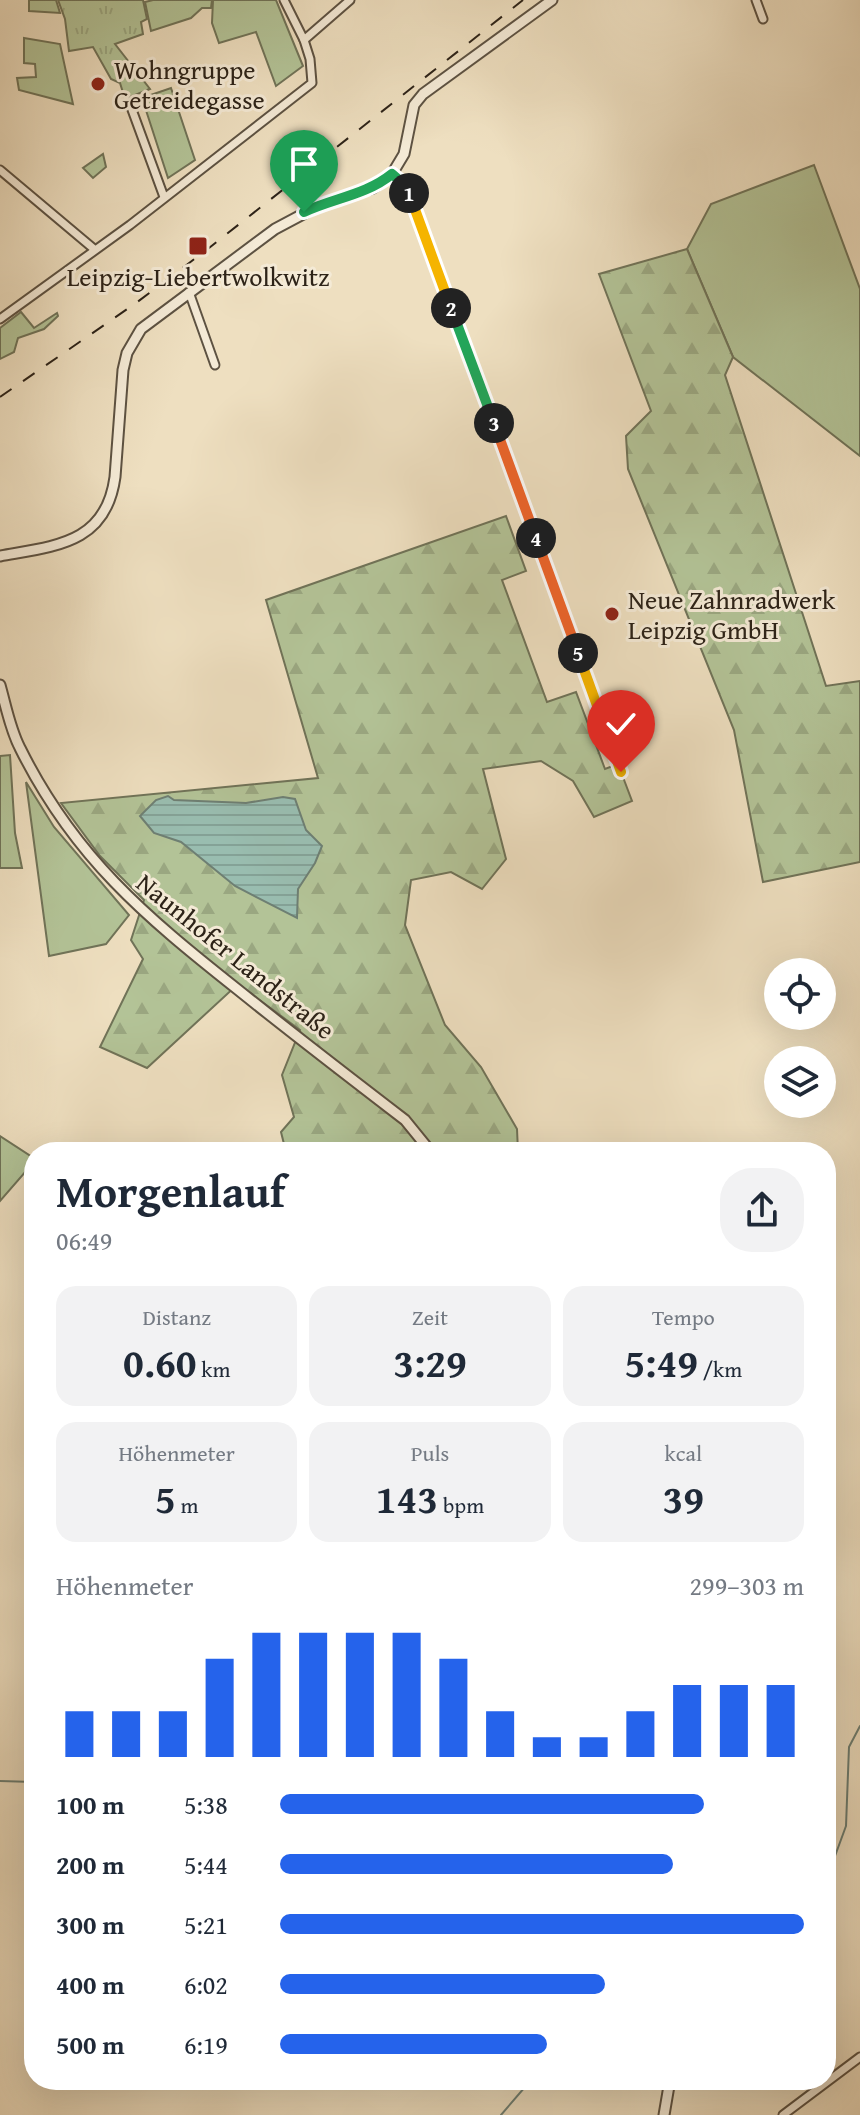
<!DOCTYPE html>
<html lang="de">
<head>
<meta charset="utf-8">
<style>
	body { margin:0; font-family:"Gentium Book Plus",serif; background:#f2f2f3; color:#1f2937; height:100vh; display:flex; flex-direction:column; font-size:30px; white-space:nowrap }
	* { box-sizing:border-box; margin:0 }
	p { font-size:26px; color:#747a83 }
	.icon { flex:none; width:44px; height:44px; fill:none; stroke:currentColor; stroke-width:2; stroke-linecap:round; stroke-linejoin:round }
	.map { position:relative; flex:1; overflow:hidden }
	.panel { position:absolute; left:24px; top:1142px; width:812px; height:948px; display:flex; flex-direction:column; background:#fff; border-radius:32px; box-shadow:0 8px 32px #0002 }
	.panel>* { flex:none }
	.controls { position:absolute; left:764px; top:958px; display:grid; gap:16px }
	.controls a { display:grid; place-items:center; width:72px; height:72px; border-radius:50%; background:#fff; box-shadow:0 8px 32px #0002; font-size:40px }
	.pin { position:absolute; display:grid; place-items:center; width:68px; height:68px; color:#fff; margin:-82px -34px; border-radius:50% 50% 50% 0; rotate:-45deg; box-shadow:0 0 8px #0007 }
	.pin .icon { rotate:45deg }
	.km { position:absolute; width:40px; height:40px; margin:-20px; border-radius:50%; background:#222; color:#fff; font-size:22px; line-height:40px; text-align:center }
	.round { display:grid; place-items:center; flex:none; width:84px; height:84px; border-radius:32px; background:#f2f2f3 }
	.overview { display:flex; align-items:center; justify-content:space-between; height:136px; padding:0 32px }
	h1 { font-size:44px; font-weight:700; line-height:60px }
	.figures { display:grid; grid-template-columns:repeat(3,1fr); gap:12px; height:136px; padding:8px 32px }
	.figures div { display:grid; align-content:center; border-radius:20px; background:#f2f2f3; text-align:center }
	.figures b { font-size:40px; font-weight:700 }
	.figures small { font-size:22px; font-weight:400 }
	.figures p { font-size:22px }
	.chart { height:224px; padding:16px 32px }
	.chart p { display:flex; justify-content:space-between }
	.chart svg { width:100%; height:144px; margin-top:8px; stroke:#2563eb; stroke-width:6 }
	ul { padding:0 32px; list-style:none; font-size:26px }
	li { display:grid; grid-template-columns:128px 96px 1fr; align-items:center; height:60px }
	li i { height:20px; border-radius:10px; background:#2563eb }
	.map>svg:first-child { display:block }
	.green { fill:#b3c397; stroke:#707358; stroke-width:2 }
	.forest { fill:url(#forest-firs); stroke:#707358; stroke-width:2 }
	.park { fill:url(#park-tufts); stroke:#707358; stroke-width:2 }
	.water { fill:url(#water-rules); stroke:#6e7f73; stroke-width:2 }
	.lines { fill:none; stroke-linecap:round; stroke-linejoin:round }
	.stream { stroke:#6e7f73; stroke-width:2 }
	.minor-casing { stroke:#5d5242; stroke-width:11 }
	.tertiary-casing { stroke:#5d5242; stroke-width:13 }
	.minor { stroke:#f4ead6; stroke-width:7 }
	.tertiary { stroke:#f4ead6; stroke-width:9 }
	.rail { stroke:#2d2318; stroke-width:2; stroke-dasharray:14 14; stroke-linecap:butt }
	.split-1-casing { stroke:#fff; stroke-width:16 }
	.split-2-casing { stroke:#fff; stroke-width:16 }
	.split-3-casing { stroke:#fff; stroke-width:16 }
	.split-4-casing { stroke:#fff; stroke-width:16 }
	.split-5-casing { stroke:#fff; stroke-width:16 }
	.split-6-casing { stroke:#fff; stroke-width:16 }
	.split-1 { stroke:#22a559; stroke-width:10 }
	.split-2 { stroke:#f5b400; stroke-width:10 }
	.split-3 { stroke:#22a559; stroke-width:10 }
	.split-4 { stroke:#f0652b; stroke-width:10 }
	.split-5 { stroke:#f0652b; stroke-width:10 }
	.split-6 { stroke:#f5b400; stroke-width:10 }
	.poi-dot { fill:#8f2418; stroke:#f4ead6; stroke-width:3 }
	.labels { text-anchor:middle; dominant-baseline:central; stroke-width:6; stroke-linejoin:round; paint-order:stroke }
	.poi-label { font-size:26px; fill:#2d2318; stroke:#f4ead6; text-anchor:start }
	.street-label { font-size:26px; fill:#2d2318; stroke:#f4ead6 }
</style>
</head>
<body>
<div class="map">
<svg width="860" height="2115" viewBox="0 0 860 2115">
	<defs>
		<pattern id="forest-firs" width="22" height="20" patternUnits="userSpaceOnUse" patternTransform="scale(2)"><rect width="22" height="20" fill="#b3c397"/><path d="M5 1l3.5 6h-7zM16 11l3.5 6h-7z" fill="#9aa781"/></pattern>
		<pattern id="park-tufts" width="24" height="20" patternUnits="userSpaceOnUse" patternTransform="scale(2)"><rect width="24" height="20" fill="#b3c397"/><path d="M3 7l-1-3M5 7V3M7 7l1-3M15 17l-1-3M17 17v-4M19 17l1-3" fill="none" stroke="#9aa781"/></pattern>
		<pattern id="water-rules" width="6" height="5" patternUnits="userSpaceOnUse" patternTransform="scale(2)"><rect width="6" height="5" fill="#99bdb0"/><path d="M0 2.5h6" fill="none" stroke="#84a297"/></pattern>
	</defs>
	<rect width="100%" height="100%" fill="#eedfc0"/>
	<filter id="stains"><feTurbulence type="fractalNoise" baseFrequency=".0025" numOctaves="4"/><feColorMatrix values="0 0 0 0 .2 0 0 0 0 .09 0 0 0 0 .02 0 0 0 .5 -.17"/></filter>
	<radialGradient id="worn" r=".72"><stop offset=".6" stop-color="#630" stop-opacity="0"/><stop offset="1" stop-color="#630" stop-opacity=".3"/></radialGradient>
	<g class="green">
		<path d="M29,0h27l4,13 -31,-2z"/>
		<path d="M153,0h59l-1,8h-9l-11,10 -40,13 -6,-29z"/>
		<path d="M213,0h63l27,66 -27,20 -20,-54 -37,11 -7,-20z"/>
		<path d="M24,38l36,6 13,60 -54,-14 -2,-12 19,-1 -1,-13 -11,-1z"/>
		<path d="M171,88l24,72 -27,18 -26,-80z"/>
		<path d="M103,154l3,13 -13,11 -10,-10z"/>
		<path d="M814,165l46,124v167l-127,-99 -46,-108 24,-45z"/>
		<path d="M21,312l13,16 23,-15 1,3 -14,13 -26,9 -4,14 -14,7v-31z"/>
		<path d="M10,755l5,78 7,35h-22v-112z"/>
		<path d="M26,782l28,45 75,88 -23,29 -57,12z"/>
		<path d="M0,1136l32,21 -5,13 -27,31z"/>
	</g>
	<g class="forest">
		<path d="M687,249l46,108 -8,18 101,311 34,-5v181l-97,20 -29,-152 -106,-261 -2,-33 25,-25 -52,-137z"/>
		<path d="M506,516l20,55 -24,9 45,122 29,-10 29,77 13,-5 14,37 -38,16 -21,-36 -32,-20 -58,8 23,90 -24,30 -31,-17 -40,8 -6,45 40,100 36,42 36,62 1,23h-232l-5,-20 13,-15 -12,-42 18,-45 -62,-46 -91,84 -47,-21 43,-88 -12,-19 13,-40 -44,-44 -39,-53 257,-25 -52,-178z"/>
	</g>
	<path class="park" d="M58,0h85l4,19 -6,3 2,12 -28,10 35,45 -25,10 -5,-16 -9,-4 -18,-32 -24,4 -4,-32z"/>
	<path class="water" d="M168,796l6,4 72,3 37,-6 12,2 11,31 16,16 -7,17 -17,26 -1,29 -62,-32 -54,-44 -27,-9 -14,-17 16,-16z"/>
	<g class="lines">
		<g class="stream">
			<path d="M0,1781l34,1"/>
			<path d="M826,1866l9,-10 11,-30 3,-79 11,-21"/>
			<path d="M501,2115l30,-35"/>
		</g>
		<g class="minor-casing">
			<g id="minor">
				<path d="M284,0l20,40"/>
				<path d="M756,0l7,19"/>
				<path d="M131,107l33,90"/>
				<path d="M0,170l94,79"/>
				<path d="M392,174l15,13 214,585"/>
				<path d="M189,292l26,73"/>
				<path d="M0,319l130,-94 182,-142 -2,-24 -6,-19 46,-40"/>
				<path d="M783,2115l77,-58"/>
			</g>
		</g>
		<g class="tertiary-casing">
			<g id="tertiary">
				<path d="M0,556c55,-10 106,-12 115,-79l8,-107 4,-17 14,-24 134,-100 47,-25 51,-16 19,-14 12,-20 10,-49 9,-11 129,-94"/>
				<path d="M0,685c6,21 10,44 20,63 54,109 125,168 217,241 56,45 112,88 168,131l26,32"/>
				<path d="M664,2115l6,-35"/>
			</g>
		</g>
		<use href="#minor" class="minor"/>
		<use href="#tertiary" class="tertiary"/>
		<path class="rail" d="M0,397l136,-94 73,-55 314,-248"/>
	</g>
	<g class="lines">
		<g class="split-1-casing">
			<path id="split-1" d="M304,212c30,-14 62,-17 88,-38l14,12 3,7"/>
		</g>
		<g class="split-2-casing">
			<path id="split-2" d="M409,193l42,115"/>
		</g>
		<g class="split-3-casing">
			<path id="split-3" d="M451,308l43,115"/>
		</g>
		<g class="split-4-casing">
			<path id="split-4" d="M494,423l42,115"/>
		</g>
		<g class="split-5-casing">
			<path id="split-5" d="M536,538l42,115"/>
		</g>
		<g class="split-6-casing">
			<path id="split-6" d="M578,653l43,119"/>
		</g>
		<use href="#split-1" class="split-1"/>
		<use href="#split-2" class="split-2"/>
		<use href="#split-3" class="split-3"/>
		<use href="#split-4" class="split-4"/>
		<use href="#split-5" class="split-5"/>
		<use href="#split-6" class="split-6"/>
	</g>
	<g class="poi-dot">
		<circle cx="98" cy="84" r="8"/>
		<rect x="188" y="236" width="20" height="20" rx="4"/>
		<circle cx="612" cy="614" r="8"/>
	</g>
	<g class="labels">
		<g class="poi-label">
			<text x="114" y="69">Wohngruppe<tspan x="114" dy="30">Getreidegasse</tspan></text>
			<text x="198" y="276" text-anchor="middle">Leipzig-Liebertwolkwitz</text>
			<text x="628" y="599">Neue Zahnradwerk<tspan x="628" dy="30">Leipzig GmbH</tspan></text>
		</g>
		<g class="street-label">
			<text transform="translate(236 956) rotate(39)">Naunhofer Landstraße</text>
		</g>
	</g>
	<rect width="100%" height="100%" filter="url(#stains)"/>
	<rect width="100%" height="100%" fill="url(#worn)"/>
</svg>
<div class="controls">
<a><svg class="icon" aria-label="locate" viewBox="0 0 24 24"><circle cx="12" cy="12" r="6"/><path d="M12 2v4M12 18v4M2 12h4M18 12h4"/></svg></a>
<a><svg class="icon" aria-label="layers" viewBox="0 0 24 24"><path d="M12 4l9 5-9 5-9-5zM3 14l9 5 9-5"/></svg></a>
</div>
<div class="pin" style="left:304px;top:212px;background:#1e9e55"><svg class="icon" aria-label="arrive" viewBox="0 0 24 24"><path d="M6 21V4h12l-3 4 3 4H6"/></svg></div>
<div class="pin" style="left:621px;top:772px;background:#d93025"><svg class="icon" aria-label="check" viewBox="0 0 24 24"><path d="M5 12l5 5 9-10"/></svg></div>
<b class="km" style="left:409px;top:193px">1</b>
<b class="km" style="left:451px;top:308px">2</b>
<b class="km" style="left:494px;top:423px">3</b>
<b class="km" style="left:536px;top:538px">4</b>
<b class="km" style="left:578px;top:653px">5</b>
<section class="panel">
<div class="overview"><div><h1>Morgenlauf</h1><p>06:49</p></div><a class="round"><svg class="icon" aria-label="share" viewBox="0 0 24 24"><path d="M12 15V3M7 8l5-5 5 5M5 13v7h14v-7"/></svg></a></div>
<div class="figures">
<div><p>Distanz</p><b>0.60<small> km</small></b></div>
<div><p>Zeit</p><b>3:29</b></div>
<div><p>Tempo</p><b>5:49<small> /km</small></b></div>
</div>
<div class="figures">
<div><p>Höhenmeter</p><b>5<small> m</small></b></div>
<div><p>Puls</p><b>143<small> bpm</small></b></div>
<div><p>kcal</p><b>39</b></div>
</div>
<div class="chart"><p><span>Höhenmeter</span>299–303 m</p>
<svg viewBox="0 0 160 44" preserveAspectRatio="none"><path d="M5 44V30M15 44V30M25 44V30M35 44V14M45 44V6M55 44V6M65 44V6M75 44V6M85 44V14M95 44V30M105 44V38M115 44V38M125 44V30M135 44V22M145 44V22M155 44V22"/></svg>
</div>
<ul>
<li><b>100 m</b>5:38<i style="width:81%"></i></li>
<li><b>200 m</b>5:44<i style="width:75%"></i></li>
<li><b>300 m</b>5:21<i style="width:100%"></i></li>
<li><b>400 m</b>6:02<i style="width:62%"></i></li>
<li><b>500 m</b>6:19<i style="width:51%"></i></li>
</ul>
</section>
</div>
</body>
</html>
